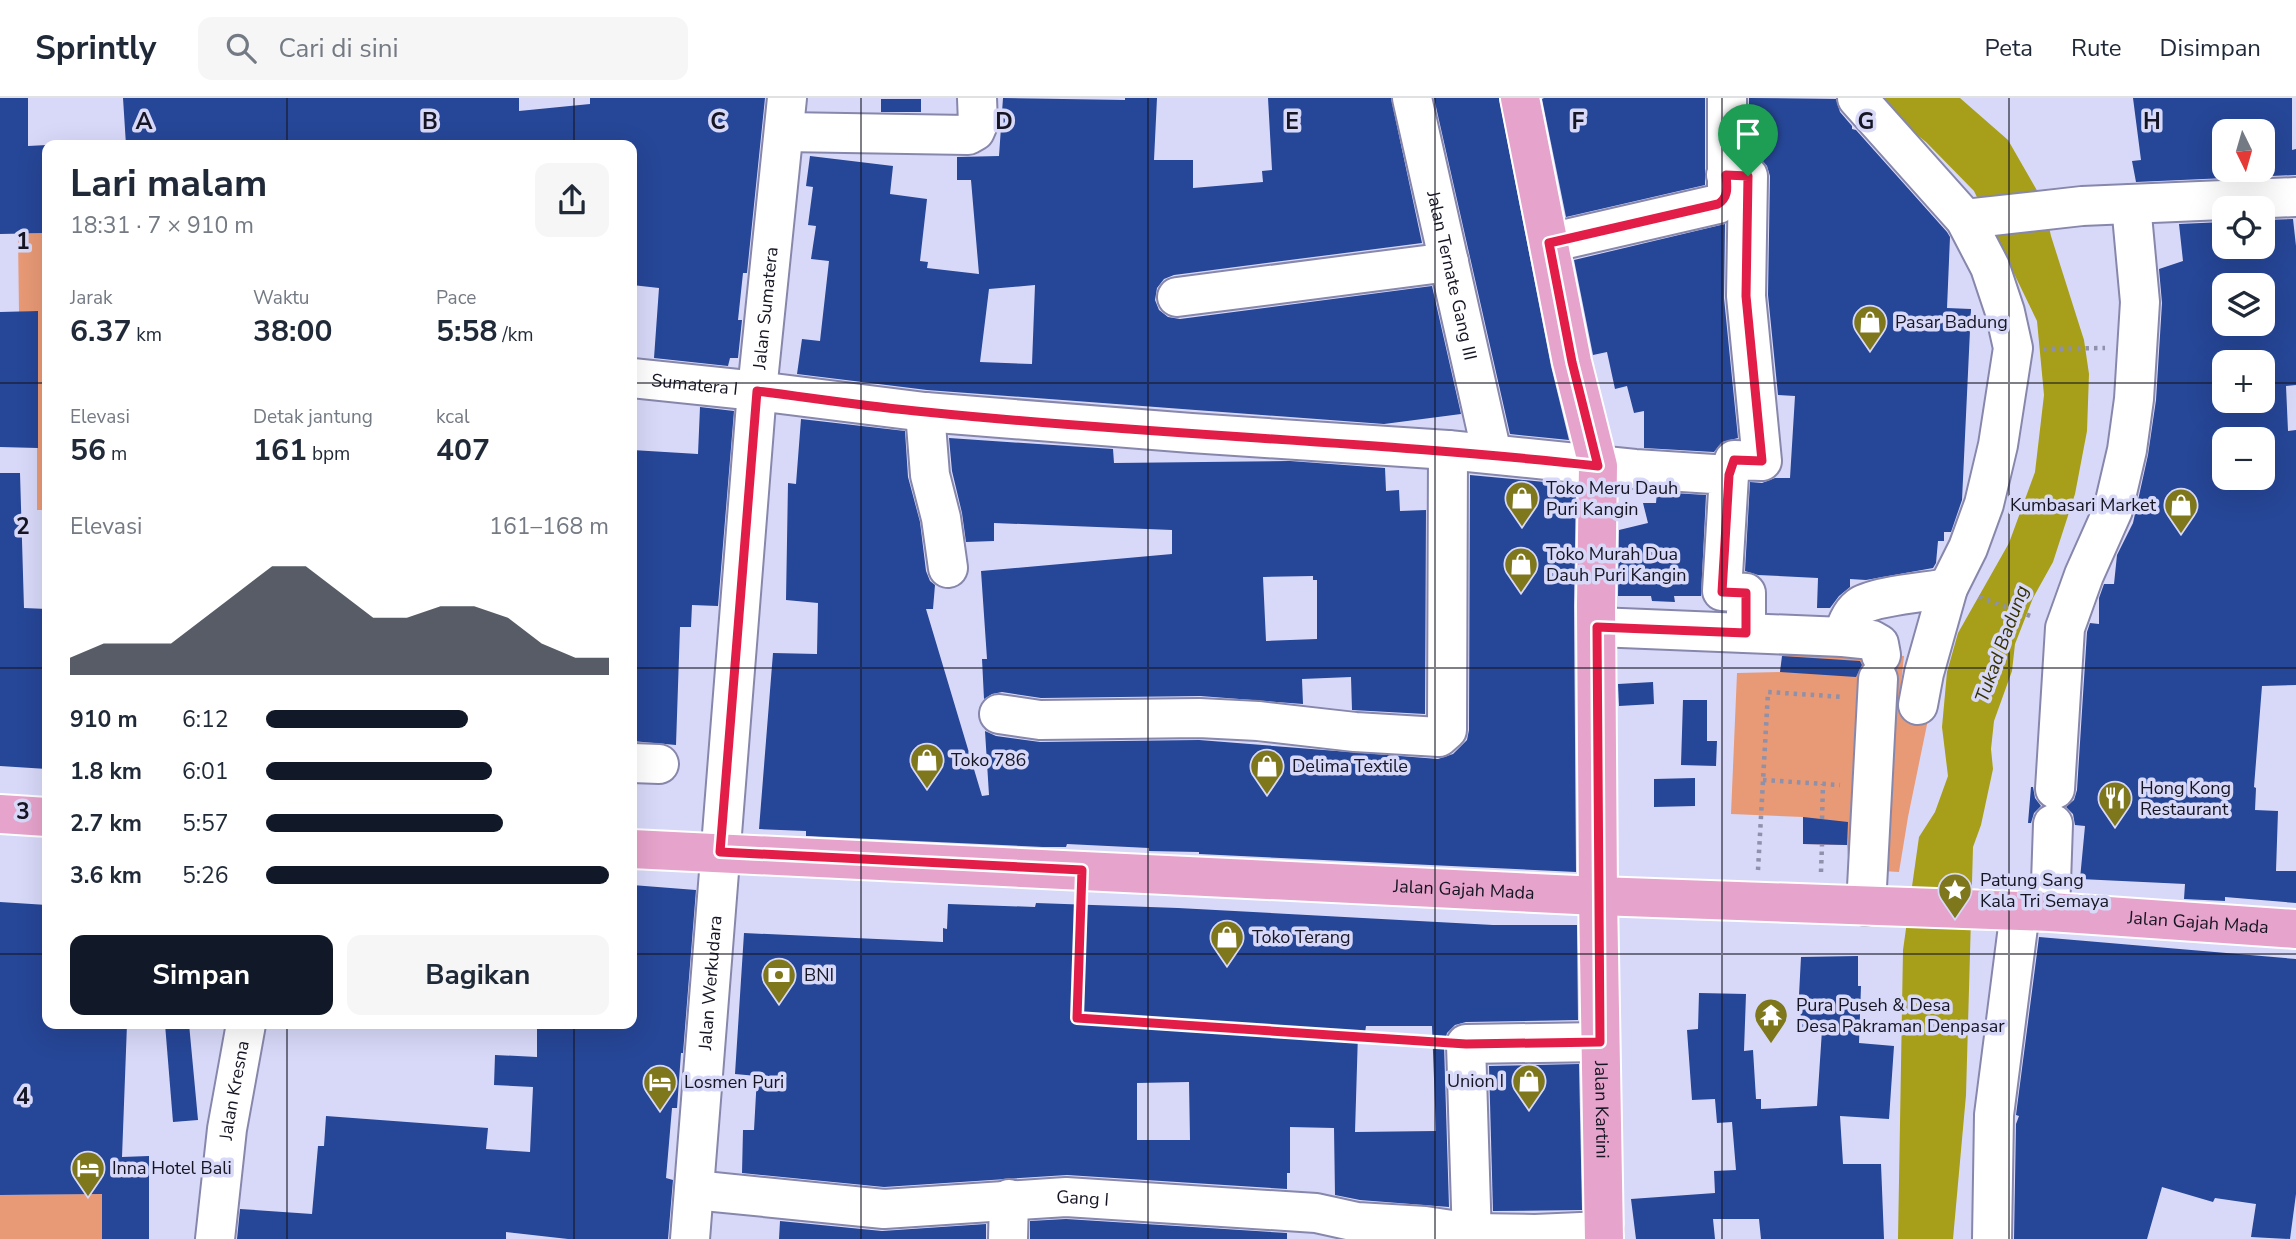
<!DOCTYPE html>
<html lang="id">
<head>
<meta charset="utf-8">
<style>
	body { margin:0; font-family:"Nunito Sans",sans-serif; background:#f6f6f7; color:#1f2937; height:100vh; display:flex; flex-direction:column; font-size:26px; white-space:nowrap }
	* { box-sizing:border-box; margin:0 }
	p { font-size:23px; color:#747a83 }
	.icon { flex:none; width:38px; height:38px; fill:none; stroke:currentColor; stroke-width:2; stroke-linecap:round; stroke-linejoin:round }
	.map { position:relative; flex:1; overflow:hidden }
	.details { position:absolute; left:42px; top:42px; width:595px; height:889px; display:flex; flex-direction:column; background:#fff; border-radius:14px; box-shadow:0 7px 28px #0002 }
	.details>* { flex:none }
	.needle { width:46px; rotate:175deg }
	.controls { position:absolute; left:2212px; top:21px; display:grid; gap:14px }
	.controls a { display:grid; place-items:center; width:63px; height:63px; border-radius:14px; background:#fff; box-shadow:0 7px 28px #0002; font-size:35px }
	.pin { position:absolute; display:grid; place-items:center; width:60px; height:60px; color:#fff; margin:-72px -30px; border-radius:50% 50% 50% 0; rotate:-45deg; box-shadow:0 0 7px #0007 }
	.pin .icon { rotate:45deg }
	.round { display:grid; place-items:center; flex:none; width:74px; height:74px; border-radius:14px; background:#f6f6f7 }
	.summary { display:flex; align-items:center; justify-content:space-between; height:119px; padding:0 28px }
	h1 { font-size:38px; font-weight:700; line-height:52px }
	.stats { display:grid; grid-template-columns:repeat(3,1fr); gap:10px; height:119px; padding:7px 28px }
	.stats div { display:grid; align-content:center }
	.stats b { font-size:30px; font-weight:700 }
	.stats small { font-size:19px; font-weight:400 }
	.stats p { font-size:19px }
	.chart { height:196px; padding:14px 28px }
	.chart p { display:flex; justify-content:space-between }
	.chart svg { width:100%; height:126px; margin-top:7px; fill:#111827; opacity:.7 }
	.cta { display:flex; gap:14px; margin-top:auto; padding:14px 28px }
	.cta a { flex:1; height:80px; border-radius:14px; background:#111827; color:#fff; font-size:28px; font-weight:700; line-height:80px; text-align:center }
	.cta a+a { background:#f6f6f7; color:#1f2937 }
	ul { padding:0 28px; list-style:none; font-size:23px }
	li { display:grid; grid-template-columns:112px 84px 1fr; align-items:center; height:52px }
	li i { height:18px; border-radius:9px; background:#111827 }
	header { display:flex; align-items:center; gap:42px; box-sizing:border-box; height:98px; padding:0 35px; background:#fff; border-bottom:2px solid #e0e1e3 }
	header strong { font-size:33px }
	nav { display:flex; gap:38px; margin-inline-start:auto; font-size:24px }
	.search { width:490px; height:63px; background:#f6f6f7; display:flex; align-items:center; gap:18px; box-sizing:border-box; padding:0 24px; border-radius:14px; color:#747a83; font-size:26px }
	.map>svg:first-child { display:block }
	.green { fill:#e89975 }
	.water { fill:#a79e19 }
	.building { fill:#264697; fill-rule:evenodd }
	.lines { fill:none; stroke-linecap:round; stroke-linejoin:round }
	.minor-casing { stroke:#8787ac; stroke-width:42 }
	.major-casing { stroke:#fff; stroke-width:42 }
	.path { stroke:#8f90a9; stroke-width:4.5; stroke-dasharray:3.5 5; stroke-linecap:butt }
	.minor { stroke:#fff; stroke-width:38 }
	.major { stroke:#e6a3cb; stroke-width:38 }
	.route-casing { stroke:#fff; stroke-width:14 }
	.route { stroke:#e11d48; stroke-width:9 }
	.grid { fill:none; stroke:#151523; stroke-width:2; stroke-opacity:0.55 }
	.labels { text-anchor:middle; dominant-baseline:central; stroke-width:7; stroke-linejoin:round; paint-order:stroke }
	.street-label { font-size:18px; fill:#151523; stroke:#d8d9f9 }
	.poi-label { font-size:18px; fill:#151523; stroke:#d8d9f9; text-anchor:start }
	.water-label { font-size:19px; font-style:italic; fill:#363200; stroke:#d8d9f9 }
	.grid-label { font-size:23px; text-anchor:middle; font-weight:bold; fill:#151523; stroke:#d8d9f9; stroke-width:7; stroke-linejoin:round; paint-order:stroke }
</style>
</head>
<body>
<header>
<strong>Sprintly</strong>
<div class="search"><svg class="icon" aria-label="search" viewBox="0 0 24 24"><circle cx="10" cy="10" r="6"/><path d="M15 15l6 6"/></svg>Cari di sini</div>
<nav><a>Peta</a><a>Rute</a><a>Disimpan</a></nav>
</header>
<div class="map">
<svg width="2296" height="1141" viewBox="0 0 2296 1141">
	<rect width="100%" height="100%" fill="#d8d9f9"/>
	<g class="green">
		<path d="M47,135v277h-10v-199l-18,1 -1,-78z"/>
		<path d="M1784,550l120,8 -5,48 32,1 -23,112 -9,55 -50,-3 -2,-24 -44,-1v-27l-72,-3 6,-141 43,-1z"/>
		<path d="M102,1096v45h-102v-44z"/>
	</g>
	<path class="water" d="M1871,0h89l48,42 35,61 8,35 33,104 5,34 -2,57 -12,63 -22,68 -20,36 -18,46 -3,27 -18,50 -3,28 2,20 -12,56 -8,22 -7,248 -13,144h-55l5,-289 16,-113 16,-25 13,-36 -6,-49 5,-55 11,-39 51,-90 26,-71 9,-77 -7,-74 -63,-130 -48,-49z"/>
	<g class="building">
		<path d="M0,0h28v48l19,-1v88l-47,1z"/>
		<path d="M123,0h396v13l71,-7v-6h175l-18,175h-4l-5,47h4l-4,38h-8l-2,8 -74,-8 5,-70 -27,-3v-140h-506z"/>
		<path d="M1003,0l122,2v-2h32l-3,62h39v28l70,-6 -1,-11 10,-1 -4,-72h123l31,145 -248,32 -10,4 -7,9 -2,12 4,10 9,7 12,2 252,-33 29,128 -77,10 -457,-34 -130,-16 5,-35 18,2 9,-80 -18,-2 5,-33 -8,-1 5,-38 -7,-1 4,-30 83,10 -3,28 37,5 -7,62 8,1 -1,6 52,6 -8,-94h-14v-23l42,-1zM1035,187l-3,79 -52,-2 9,-73z"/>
		<path d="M1434,0h65l52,268 18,74 -59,-6z"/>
		<path d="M1544,0h161v87l-139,32 -24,-118z"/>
		<path d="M1749,0l87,1 4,13 12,14v3l4,1 91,102 3,5 -3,71 24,1 -9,191 -11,32h-7v9h-6l-2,22 -3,5 -67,12 -16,-1v8l-11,9 -9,12h-13l1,-30 -60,-3 -13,-4 5,-89 12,1 13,-5h15l5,-82 -17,-1 -10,-100 2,-119 -3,-10 -7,-8 -11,-4z"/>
		<path d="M2133,0h159v52l4,-1v26l-160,7 -4,-21 9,-1zM2224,33h39v39h-39z"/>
		<rect x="881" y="1" width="40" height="13"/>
		<path d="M2293,121l3,27v139l-10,1 2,45 8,-1v255l-34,1 -8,101 2,1 -1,22 23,1 -2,60h20v32l-71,-6v4l-41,-2 1,-15 -105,-5 5,-53 -10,-1 -2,-11 -7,-7 8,-7 3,-10 10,-158 3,-9 9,1v-26l5,-14h10l3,-29 16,-32 15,-68 8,-55 6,-97 -3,-34 24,-8 -4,-37 45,-2v25h39v-27zM2224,187h39v39h-39zM2224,264h39v39h-39zM2224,341h39v39h-39z"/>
		<path d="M1725,126l-1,74 14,140 -16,4 -8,10 -70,-4v-37l-10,2 -7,-27 -12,3 -8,-37 -14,3 -19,-95z"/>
		<path d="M38,213v137l-38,-1v-135z"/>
		<path d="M700,309l34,4 -16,195 -26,-1 -1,22h-11l-4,118 -44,-4v-291l66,4z"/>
		<path d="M801,321l104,12 3,46 12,45 6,49 4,10 5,4 -2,24h-7l56,187 7,-1 -4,-64 11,5 44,6 159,-2 239,19 15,-5 14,-14 2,-10 1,-255 106,10 -2,121 2,266 -377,-18v-2l-50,-1v-3l-82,-4 -1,3h-23l-237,-11v-5l-47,-2 14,-176 44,1 1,-51 -32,-3 2,-117 8,1z"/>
		<path d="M949,340l164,11 1,14 176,-2 95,7 1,23 13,-1 1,21 26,-1 -1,204 -73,-4 -1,-33 -49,2 1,25 -103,-8 -159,2 -39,-6 -10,2 -8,5 -2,-40h5l-6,-88 191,-17v-24l-178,-7v18l-28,1 -4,-29 -10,-42zM1313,478v4h4v59l-51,2 -3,-64z"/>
		<path d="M0,375h20l4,135 23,1v160l-47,-3z"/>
		<path d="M1657,394l49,3 -5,101h-27l1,6 -23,-1 -1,-5h-33l1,-66 29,-7 -5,-20h13z"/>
		<path d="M1782,558l78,5 2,4 -6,12 -76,-5z"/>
		<path d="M1653,584l1,22 -35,2 -1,-22z"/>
		<path d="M1683,602h24v41h10l-1,25 -35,-1z"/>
		<path d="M1695,680v28l-41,1v-28z"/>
		<path d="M2031,689h2l2,11 6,8 -7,7 -3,10h-3z"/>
		<path d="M1803,719l45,5 -1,23 -44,-1z"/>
		<path d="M632,787l64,5 -13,163h-2l-4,55h-5l-6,70 7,2 -5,59h-100l-62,-7v7h-269l3,-30 72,5 6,-68h6l2,-30 162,12 -2,21 44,3 3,-65 -39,-2 1,-30 42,2v-33h95z"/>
		<path d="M0,804l47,3v119h80l-5,133 27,-1v83h-47v-45l-102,1z"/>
		<path d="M1036,805l142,5 315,17h84l1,95 -112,2 -11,3 -8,8 -3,12 5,162 -89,-7 -25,-5 -1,-67 -44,-1v46h-3v16l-220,-14 -183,12 -142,-14 1,-43h11l3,-54 -22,-2 9,-141 199,9v-14l4,1 1,-25 87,3zM1366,928h66l4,105 -81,1 3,-99h7zM1189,984l1,58h-53v-57z"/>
		<path d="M2039,839l257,22v235l-6,45 -39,-2 5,-33 -41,-6 -2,4 -51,-15 -15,52h-133l2,-115 3,-8 -3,-1z"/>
		<path d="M1858,858v30h3l-2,57 35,3 -5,73 -49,-3 3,48h38l3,75h-123l-2,-20h-46l2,20h-79l-5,-40 84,-6 -1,-22 22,-1 -4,-48 -15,1 -2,-24 -23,1 -5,-70 11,-1 1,-36 47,1 -2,57 9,-1 3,49h5v10l56,-3 5,-76 -20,1 -3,-36 2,-38z"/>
		<path d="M165,926h24l9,96 -25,2z"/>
		<path d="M1579,966l3,146 -89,1 -4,-145z"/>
		<path d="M1066,1121l221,14v6h-257v-18z"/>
		<path d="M780,1123l102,10 104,-7v15h-207z"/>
	</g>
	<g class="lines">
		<g class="minor-casing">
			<g id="minor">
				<path id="s1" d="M1412,0l80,356"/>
				<path d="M1857,0l108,121 25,48 15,45 8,36 -15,97 -14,59 -16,44 -20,40 -24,85 -6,32"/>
				<path d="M784,34l184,3 7,-4 3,-7 -1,-26"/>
				<path d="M1726,77l22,1 -2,120 16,165 -28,-1 -5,15"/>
				<path d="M1965,121l117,-13 214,-9"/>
				<path d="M1549,145l169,-39 6,-4 3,-6v-96"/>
				<path d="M1177,199l272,-35"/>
				<path id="s2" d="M632,280l125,13 168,21 266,21 257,17 187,19 94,6 -7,116 24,2v40"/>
				<path d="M925,314l5,63 11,43 7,50"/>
				<path d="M1597,529l246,10 29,3 7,4 2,11"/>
				<path d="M1843,539c3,-11 7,-23 16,-30 14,-11 69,-15 89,-19"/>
				<path d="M999,616l41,6 159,-2 59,3 97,11 84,5 8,-7 1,-280"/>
				<path d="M632,665l27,1"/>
				<path d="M2055,691l10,-161 19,-53 29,-65 14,-60 7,-51 6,-97 -9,-98"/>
				<path d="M1866,808l12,-227"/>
				<path d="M2050,814l3,-88"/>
				<path id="s3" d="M694,1092l190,19 182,-12 250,16 41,9 68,4 47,7 63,1 69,-3"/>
				<path id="s4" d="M215,1141l12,-110 19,-105"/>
				<path id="s5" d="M690,1141l67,-848 30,-293"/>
				<path d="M1008,1141l1,-40"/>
				<path d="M1472,1141l-6,-195 134,-2"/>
				<path d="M1992,1141l2,-124 26,-204"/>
			</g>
		</g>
		<g class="major-casing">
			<g id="major">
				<path id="s6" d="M1520,0l52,264 26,104 -2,140 2,290 6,343"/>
				<path d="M0,716l47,3"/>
				<path id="s7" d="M632,751l966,47 452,16 246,17"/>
			</g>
		</g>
		<g class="path">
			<path d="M2043,251l62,-1"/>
			<path d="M1979,499l54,20"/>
			<path d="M1763,682l77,5"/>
			<path d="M1822,721l1,-35"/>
			<path d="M1758,772l10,-178 76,5"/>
			<path d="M1821,774l1,-27"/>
			<path d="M1081,804l-3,116 356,24"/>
		</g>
		<use href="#minor" class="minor"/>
		<use href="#major" class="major"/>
	</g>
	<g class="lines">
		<g class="route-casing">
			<path id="route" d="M1726,77l22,1 -2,120 16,165 -28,-1 -5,15 -7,117 24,1v40l-149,-6 3,415 -134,2 -389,-26 5,-148 -362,-18 37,-461c56,7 112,16 169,21 223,23 448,29 672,54l-26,-104 -23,-119 169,-39c11,-7 9,-17 8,-29z"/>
		</g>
		<use href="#route" class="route"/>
	</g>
	<path class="grid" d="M287,0v47M574,0v47M861,0v1141M1148,0v1141M1435,0v1141M1722,0v1141M2009,0v1141M0,285h47M632,285h1592M2263,285h33M0,570h47M632,570h1664M0,856h47M632,856h1664M287,926v215M574,926v215"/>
	<defs>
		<g id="shop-pin" transform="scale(1.75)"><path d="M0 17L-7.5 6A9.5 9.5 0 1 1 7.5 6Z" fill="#7e771c" stroke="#d8d9f9"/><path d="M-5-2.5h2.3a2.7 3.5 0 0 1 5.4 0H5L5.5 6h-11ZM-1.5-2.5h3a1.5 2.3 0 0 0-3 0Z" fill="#fff"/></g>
		<g id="restaurant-pin" transform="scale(1.75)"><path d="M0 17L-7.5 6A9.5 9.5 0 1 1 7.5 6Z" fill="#7e771c" stroke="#d8d9f9"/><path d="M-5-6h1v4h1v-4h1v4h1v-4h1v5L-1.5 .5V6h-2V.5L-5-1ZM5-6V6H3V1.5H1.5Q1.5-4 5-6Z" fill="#fff"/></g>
		<g id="sight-pin" transform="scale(1.75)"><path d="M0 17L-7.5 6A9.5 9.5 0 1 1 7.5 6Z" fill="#7e771c" stroke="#d8d9f9"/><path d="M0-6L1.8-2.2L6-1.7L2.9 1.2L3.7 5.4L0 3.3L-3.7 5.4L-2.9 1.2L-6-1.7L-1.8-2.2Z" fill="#fff"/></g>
		<g id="bank-pin" transform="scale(1.75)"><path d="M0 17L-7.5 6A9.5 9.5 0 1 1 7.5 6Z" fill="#7e771c" stroke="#d8d9f9"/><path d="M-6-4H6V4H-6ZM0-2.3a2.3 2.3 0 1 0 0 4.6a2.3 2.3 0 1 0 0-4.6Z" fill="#fff"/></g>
		<g id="temple-pin" transform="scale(1.75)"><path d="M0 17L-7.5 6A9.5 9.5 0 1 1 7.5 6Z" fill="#7e771c" stroke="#d8d9f9"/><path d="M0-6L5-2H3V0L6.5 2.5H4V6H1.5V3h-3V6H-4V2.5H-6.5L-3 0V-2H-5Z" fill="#fff"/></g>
		<g id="hotel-pin" transform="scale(1.75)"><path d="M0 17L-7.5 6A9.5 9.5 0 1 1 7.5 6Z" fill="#7e771c" stroke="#d8d9f9"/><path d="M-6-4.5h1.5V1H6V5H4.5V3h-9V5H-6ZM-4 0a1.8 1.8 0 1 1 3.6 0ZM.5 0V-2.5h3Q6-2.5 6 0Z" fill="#fff"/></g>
	</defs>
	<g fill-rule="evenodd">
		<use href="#shop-pin" x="1870" y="224"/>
		<use href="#shop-pin" x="1522" y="400"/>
		<use href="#shop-pin" x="2181" y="407"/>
		<use href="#shop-pin" x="1521" y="466"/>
		<use href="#shop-pin" x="927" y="662"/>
		<use href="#shop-pin" x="1267" y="668"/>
		<use href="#restaurant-pin" x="2115" y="700"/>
		<use href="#sight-pin" x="1955" y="792"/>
		<use href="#shop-pin" x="1227" y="839"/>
		<use href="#bank-pin" x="779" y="877"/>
		<use href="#temple-pin" x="1771" y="917"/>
		<use href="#shop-pin" x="1529" y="983"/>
		<use href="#hotel-pin" x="660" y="984"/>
		<use href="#hotel-pin" x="88" y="1070"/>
	</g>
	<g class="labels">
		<g class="street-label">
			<text stroke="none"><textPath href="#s1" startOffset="182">Jalan Ternate Gang III</textPath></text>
			<text stroke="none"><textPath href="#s5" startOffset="934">Jalan Sumatera</textPath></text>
			<text stroke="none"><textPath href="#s2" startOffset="63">Sumatera I</textPath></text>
			<text stroke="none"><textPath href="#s7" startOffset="833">Jalan Gajah Mada</textPath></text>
			<text stroke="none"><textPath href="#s7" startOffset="1568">Jalan Gajah Mada</textPath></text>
			<text stroke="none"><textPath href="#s5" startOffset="257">Jalan Werkudara</textPath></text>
			<text stroke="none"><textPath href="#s4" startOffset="150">Jalan Kresna</textPath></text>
			<text stroke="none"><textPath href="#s6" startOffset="1020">Jalan Kartini</textPath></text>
			<text stroke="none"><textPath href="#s3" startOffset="390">Gang I</textPath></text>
		</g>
		<g class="poi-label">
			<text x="1895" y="224">Pasar Badung</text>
			<text x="1546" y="390">Toko Meru Dauh<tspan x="1546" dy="21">Puri Kangin</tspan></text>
			<text x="2156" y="407" text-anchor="end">Kumbasari Market</text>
			<text x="1546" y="456">Toko Murah Dua<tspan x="1546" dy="21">Dauh Puri Kangin</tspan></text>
			<text x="951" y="662">Toko 786</text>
			<text x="1292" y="668">Delima Textile</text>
			<text x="2140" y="690">Hong Kong<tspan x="2140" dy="21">Restaurant</tspan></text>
			<text x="1980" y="782">Patung Sang<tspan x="1980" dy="21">Kala Tri Semaya</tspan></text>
			<text x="1252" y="839">Toko Terang</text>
			<text x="804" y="877">BNI</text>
			<text x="1796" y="907">Pura Puseh &amp; Desa<tspan x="1796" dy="21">Desa Pakraman Denpasar</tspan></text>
			<text x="1504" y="983" text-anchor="end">Union I</text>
			<text x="684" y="984">Losmen Puri</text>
			<text x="112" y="1070">Inna Hotel Bali</text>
		</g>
		<g class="water-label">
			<text transform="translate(2002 546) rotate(-70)">Tukad Badung</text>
		</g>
	</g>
	<g class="grid-label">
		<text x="144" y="31">A</text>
		<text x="430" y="31">B</text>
		<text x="718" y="31">C</text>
		<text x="1004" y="31">D</text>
		<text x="1292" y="31">E</text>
		<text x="1578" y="31">F</text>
		<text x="1866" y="31">G</text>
		<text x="2152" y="31">H</text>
		<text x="23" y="151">1</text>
		<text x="23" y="436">2</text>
		<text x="23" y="721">3</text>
		<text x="23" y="1006">4</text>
	</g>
</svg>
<div class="controls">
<a><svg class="needle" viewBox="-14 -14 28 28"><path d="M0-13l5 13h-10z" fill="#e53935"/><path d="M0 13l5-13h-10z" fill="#747a83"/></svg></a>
<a><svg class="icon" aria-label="locate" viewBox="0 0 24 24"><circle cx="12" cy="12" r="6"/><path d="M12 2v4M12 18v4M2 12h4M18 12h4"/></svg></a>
<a><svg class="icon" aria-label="layers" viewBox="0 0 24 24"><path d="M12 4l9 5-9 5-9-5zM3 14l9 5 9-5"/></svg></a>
<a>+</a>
<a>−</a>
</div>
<div class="pin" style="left:1748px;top:78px;background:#1e9e55"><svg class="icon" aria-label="arrive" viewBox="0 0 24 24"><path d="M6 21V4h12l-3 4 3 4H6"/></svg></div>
<section class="details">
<div class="summary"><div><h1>Lari malam</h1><p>18:31 · 7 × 910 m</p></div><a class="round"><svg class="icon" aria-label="share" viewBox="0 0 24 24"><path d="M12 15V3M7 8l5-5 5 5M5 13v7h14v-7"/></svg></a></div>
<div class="stats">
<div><p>Jarak</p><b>6.37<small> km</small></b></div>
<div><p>Waktu</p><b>38:00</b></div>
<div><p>Pace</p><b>5:58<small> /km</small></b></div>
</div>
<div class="stats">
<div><p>Elevasi</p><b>56<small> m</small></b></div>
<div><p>Detak jantung</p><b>161<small> bpm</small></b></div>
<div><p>kcal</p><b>407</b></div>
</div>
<div class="chart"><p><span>Elevasi</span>161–168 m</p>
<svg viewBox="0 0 160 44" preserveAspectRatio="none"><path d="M0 44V38L10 33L20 33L30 33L40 24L50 15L60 6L70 6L80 15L90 24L100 24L110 20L120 20L130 24L140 33L150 38L160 38V44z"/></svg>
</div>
<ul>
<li><b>910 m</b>6:12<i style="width:59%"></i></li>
<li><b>1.8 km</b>6:01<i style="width:66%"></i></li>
<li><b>2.7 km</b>5:57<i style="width:69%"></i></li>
<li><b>3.6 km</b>5:26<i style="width:100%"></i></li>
</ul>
<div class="cta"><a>Simpan</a><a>Bagikan</a></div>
</section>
</div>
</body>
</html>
